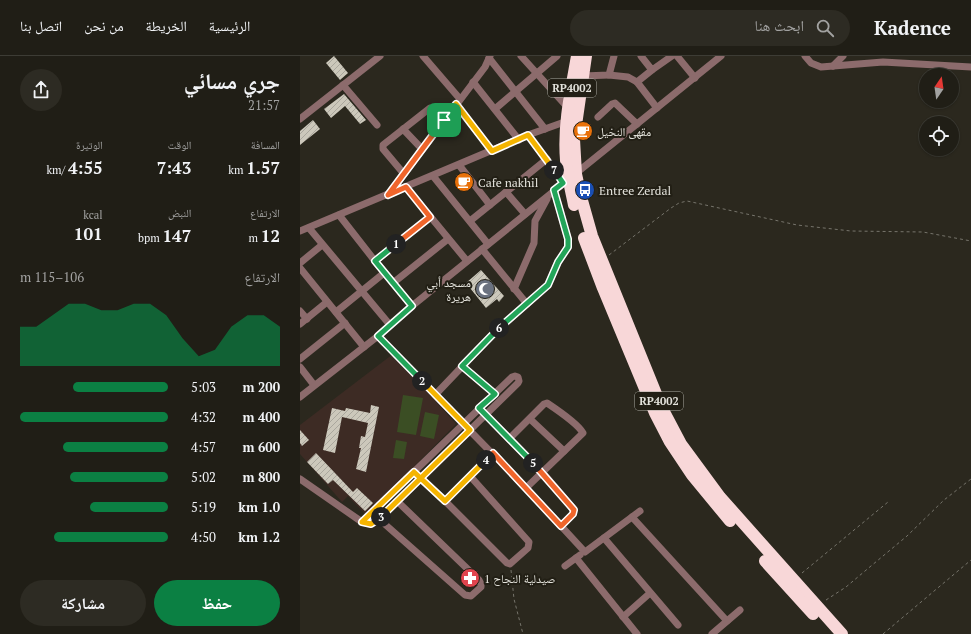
<!DOCTYPE html>
<html lang="ar">
<head>
<meta charset="utf-8">
<style>
	body { margin:0; font-family:"PT Serif","Noto Naskh Arabic",serif; background:#2d2b23; color:#f1f3f6; direction:rtl; height:100vh; display:flex; flex-direction:column; font-size:15px; white-space:nowrap }
	* { box-sizing:border-box; margin:0 }
	p { font-size:13px; color:#a2a2a1 }
	.icon { flex:none; width:22px; height:22px; fill:none; stroke:currentColor; stroke-width:2; stroke-linecap:round; stroke-linejoin:round }
	.map { position:relative; flex:1; overflow:hidden; direction:ltr }
	.side { display:flex; flex-direction:column; background:#201e16; width:300px }
	.side>* { flex:none }
	.needle { width:26px; rotate:13deg }
	.buttons { position:absolute; left:619px; top:12px; display:grid; gap:8px }
	.buttons a { display:grid; place-items:center; width:40px; height:40px; border-radius:50%; background:#201e16; box-shadow:0 1px 3px #0004,0 0 0 1px #3d3c35; font-size:20px }
	.pin { position:absolute; display:grid; place-items:center; width:34px; height:34px; color:#fff; margin:-17px; border-radius:8px; box-shadow:0 2px 6px #0006 }
	.km { position:absolute; width:20px; height:20px; margin:-10px; border-radius:50%; background:#222; color:#fff; font-size:11px; line-height:20px; text-align:center }
	.round { display:grid; place-items:center; flex:none; width:42px; height:42px; border-radius:21px; background:#2d2b23 }
	.summary { display:flex; align-items:center; justify-content:space-between; height:68px; padding:0 20px }
	h1 { font-size:22px; font-weight:800; line-height:30px }
	.stats { display:grid; grid-template-columns:repeat(3,1fr); gap:6px; height:68px; padding:4px 20px }
	.stats div { display:grid; align-content:center }
	.stats b { font-size:17px; font-weight:800 }
	.stats small { font-size:11px; font-weight:400 }
	.stats p { font-size:11px }
	.chart { height:112px; padding:8px 20px }
	.chart p { display:flex; justify-content:space-between }
	.chart svg { width:100%; height:72px; margin-top:4px; fill:#0b8043; opacity:.7 }
	.primary-button { display:flex; gap:8px; margin-top:auto; padding:8px 20px }
	.primary-button a { flex:1; height:46px; border-radius:24px; background:#0b8043; color:#fff; font-size:16px; font-weight:800; line-height:46px; text-align:center }
	.primary-button a+a { background:#2d2b23; color:#f1f3f6 }
	ul { padding:0 20px; list-style:none; font-size:13px }
	li { display:grid; grid-template-columns:64px 48px 1fr; align-items:center; height:30px }
	li i { height:10px; border-radius:5px; background:#0b8043 }
	header { display:flex; align-items:center; gap:24px; box-sizing:border-box; height:56px; padding:0 20px; background:#201e16; border-bottom:1px solid #3d3c35 }
	header strong { font-size:19px }
	nav { display:flex; gap:22px; margin-inline-start:auto; font-size:14px }
	.search { width:280px; height:36px; background:#2d2b23; display:flex; align-items:center; gap:10px; box-sizing:border-box; padding:0 14px; border-radius:22px; color:#a2a2a1; font-size:15px }
	main { display:flex; flex:1; min-height:0 }
	.map>svg:first-child { display:block }
	.education { fill:#3d2b24 }
	.grass { fill:#3b4e24 }
	.building { fill:url(#building-hatch) }
	.lines { fill:none; stroke-linecap:round; stroke-linejoin:round }
	.path { stroke:#76746b; stroke-width:1; stroke-dasharray:3 3; stroke-linecap:butt }
	.street { stroke:#8c6b6c; stroke-width:7 }
	.highway { stroke:#f8d7d8; stroke-width:12 }
	.split-1-casing { stroke:#fff; stroke-width:8 }
	.split-2-casing { stroke:#fff; stroke-width:8 }
	.split-3-casing { stroke:#fff; stroke-width:8 }
	.split-4-casing { stroke:#fff; stroke-width:8 }
	.split-5-casing { stroke:#fff; stroke-width:8 }
	.split-6-casing { stroke:#fff; stroke-width:8 }
	.split-7-casing { stroke:#fff; stroke-width:8 }
	.split-8-casing { stroke:#fff; stroke-width:8 }
	.split-1 { stroke:#f0652b; stroke-width:5 }
	.split-2 { stroke:#22a559; stroke-width:5 }
	.split-3 { stroke:#f5b400; stroke-width:5 }
	.split-4 { stroke:#f5b400; stroke-width:5 }
	.split-5 { stroke:#f0652b; stroke-width:5 }
	.split-6 { stroke:#22a559; stroke-width:5 }
	.split-7 { stroke:#22a559; stroke-width:5 }
	.split-8 { stroke:#f5b400; stroke-width:5 }
	.labels { text-anchor:middle; dominant-baseline:central; stroke-width:4; stroke-linejoin:round; paint-order:stroke }
	.shield { fill:#221f15; stroke:#a9a8a0; stroke-width:1 }
	.shield-label { font-size:11px; font-weight:bold; fill:#e3e2db }
	.poi-label { font-size:12px; fill:#e3e2db; stroke:#221f15; text-anchor:start }
</style>
</head>
<body>
<header>
<strong>Kadence</strong>
<div class="search"><svg class="icon" aria-label="search" viewBox="0 0 24 24"><circle cx="10" cy="10" r="6"/><path d="M15 15l6 6"/></svg>ابحث هنا</div>
<nav><a>الرئيسية</a><a>الخريطة</a><a>من نحن</a><a>اتصل بنا</a></nav>
</header>
<main>
<div class="map">
<svg width="671" height="578" viewBox="0 0 671 578">
	<defs>
		<pattern id="building-hatch" width="6" height="6" patternUnits="userSpaceOnUse"><rect width="6" height="6" fill="#ccc8bb"/><path d="M-1 1l2-2M0 6l6-6M5 7l2-2" fill="none" stroke="#aaa79d"/></pattern>
	</defs>
	<rect width="100%" height="100%" fill="#2b281e"/>
	<path class="education" d="M93,298l63,70 -90,91 -18,-19 -6,6 -42,-48v-29z"/>
	<g class="grass">
		<path d="M103,339l20,3 -7,37 -19,-3z"/>
		<path d="M125,356l14,3 -5,24 -14,-3z"/>
		<path d="M96,384l11,2 -3,17 -11,-1z"/>
	</g>
	<g class="building">
		<path d="M34,0l14,17 -8,7 -14,-17z"/>
		<path d="M44,38l22,26 -6,4 -15,-18 -14,12 -7,-9z"/>
		<path d="M13,64l7,9 -20,16v-14z"/>
		<path d="M181,214l23,26 -5,6 -2,-3 -11,9 -20,-25z"/>
		<path d="M71,349l8,2 -13,65 -10,-3 5,-21h-2l2,-12 4,1 3,-14 -26,-6 -7,36 -12,-3 9,-42 13,3 1,-3 24,5z"/>
		<path d="M0,374l9,10 -7,6 -2,-3z"/>
		<path d="M16,397l37,39 4,-4 16,15 -8,8 -32,-31 -5,4 -21,-22z"/>
	</g>
	<g class="lines">
		<g class="path">
			<path d="M309,199l62,-47 8,-5 8,-2 110,24 54,6 72,1 48,9"/>
			<path d="M83,285l47,49"/>
			<path d="M211,514l3,29 9,35"/>
			<path d="M502,517l86,-71"/>
			<path d="M526,544l20,-13 19,-16 42,-35 37,-36 27,-21"/>
			<path d="M583,578l88,-74"/>
		</g>
		<g class="street">
			<path d="M123,0l37,43"/>
			<path d="M221,0l48,53"/>
			<path d="M341,0l11,14 20,-14"/>
			<path d="M377,0l18,22"/>
			<path d="M505,0l6,7 10,4 62,-5 88,5"/>
			<path d="M189,2l56,71"/>
			<path d="M533,10l10,-10"/>
			<path d="M352,14l-15,12 20,26"/>
			<path d="M309,19l19,2 9,5"/>
			<path d="M283,20l26,-1 5,-19"/>
			<path d="M173,26l46,58"/>
			<path d="M43,29l34,40"/>
			<path d="M156,48l36,47"/>
			<path d="M195,53l62,-53"/>
			<path d="M298,61l14,-13 3,-1 22,21"/>
			<path d="M0,63l80,-63"/>
			<path d="M103,73l19,20"/>
			<path d="M228,79l35,48"/>
			<path d="M159,109l31,40"/>
			<path d="M104,118l-21,-25v-4l47,-37 4,2 10,11"/>
			<path d="M133,120l55,68"/>
			<path d="M106,131l61,74"/>
			<path d="M254,134l14,49v8l-10,15 -10,23 -53,47 -60,63 91,93 59,64 55,-41"/>
			<path d="M206,136l19,22"/>
			<path d="M89,138l96,-127 5,-11"/>
			<path d="M39,159l36,46"/>
			<path d="M170,165l77,-62"/>
			<path d="M9,172l81,97"/>
			<path d="M0,175l228,-96 42,-15"/>
			<path d="M182,193l45,55"/>
			<path d="M0,207l22,-18"/>
			<path d="M0,212l64,79"/>
			<path d="M93,227l55,-44"/>
			<path d="M214,233l20,-46 1,-22 12,-22"/>
			<path d="M112,250l-37,-45 55,-44"/>
			<path d="M0,255l7,8"/>
			<path d="M36,256l48,-39"/>
			<path d="M0,268l27,-22"/>
			<path d="M0,303l45,-36"/>
			<path d="M162,310l33,28"/>
			<path d="M0,311l14,18"/>
			<path d="M0,341l78,-61 34,-30 309,-250"/>
			<path d="M183,356l26,27"/>
			<path d="M230,363l34,32"/>
			<path d="M117,420l28,25 62,62 3,1 18,-16 1,-6 -59,-66"/>
			<path d="M0,423l62,43 9,2 5,-2 142,-139 1,-2 -1,-4 -3,-1 -3,1 -150,145"/>
			<path d="M226,432l57,-55c-5,-9 -27,-24 -36,-30l-3,1 -35,35 34,34 30,35v6l-12,12"/>
			<path d="M145,445l48,-48"/>
			<path d="M332,461l95,104"/>
			<path d="M79,463l86,76 6,1 10,-9v-3l-2,-4 -82,-79"/>
			<path d="M304,482l74,87"/>
			<path d="M276,502l61,76"/>
			<path d="M265,510l15,-11"/>
			<path d="M323,561l27,-24"/>
			<path d="M412,578l28,-24"/>
		</g>
		<g class="highway">
			<path d="M286,0l-12,83 2,35 5,23 11,39 69,170 20,38 39,53 122,137"/>
			<path d="M274,149c-3,-15 -7,-30 -8,-45 -3,-35 5,-70 11,-104"/>
			<path d="M284,182l19,50 52,125 15,29 22,33 38,46"/>
			<path d="M465,505l48,53"/>
		</g>
	</g>
	<g class="lines">
		<g class="split-1-casing">
			<path id="split-1" d="M96,188l34,-27 -24,-30 -18,8 56,-75"/>
		</g>
		<g class="split-2-casing">
			<path id="split-2" d="M96,188l-21,17 37,45 -34,30 44,45"/>
		</g>
		<g class="split-3-casing">
			<path id="split-3" d="M81,461l89,-87 -48,-49"/>
		</g>
		<g class="split-4-casing">
			<path id="split-4" d="M81,461l-10,7 -9,-2 52,-50 31,29 41,-41"/>
		</g>
		<g class="split-5-casing">
			<path id="split-5" d="M186,404l7,-7 68,73 12,-12 1,-4 -41,-47"/>
		</g>
		<g class="split-6-casing">
			<path id="split-6" d="M199,272l-37,38 33,28 -16,14 54,55"/>
		</g>
		<g class="split-7-casing">
			<path id="split-7" d="M199,272l49,-43 10,-23 10,-15v-8l-14,-49 9,-7 -9,-13"/>
		</g>
		<g class="split-8-casing">
			<path id="split-8" d="M144,64l12,-16 36,47 36,-16 26,35"/>
		</g>
		<use href="#split-1" class="split-1"/>
		<use href="#split-2" class="split-2"/>
		<use href="#split-3" class="split-3"/>
		<use href="#split-4" class="split-4"/>
		<use href="#split-5" class="split-5"/>
		<use href="#split-6" class="split-6"/>
		<use href="#split-7" class="split-7"/>
		<use href="#split-8" class="split-8"/>
	</g>
	<defs>
		<g id="cafe-disc" transform="scale(1)"><circle r="9.5" fill="#e8710a" stroke="#221f15"/><path d="M-5.5-4.5H6V0H3Q3 3.5 0 3.5H-2.5Q-5.5 3.5-5.5 0ZM3-3.2v2h1.7v-2ZM-6 4.5H4V6H-6Z" fill="#fff"/></g>
		<g id="bus-disc" transform="scale(1)"><circle r="9.5" fill="#1a4fb4" stroke="#221f15"/><path d="M-5-6H5V4H4V6H2V4H-2V6H-4V4H-5ZM-3.5-4V0h7V-4ZM-3.5 1.2v1.5H-2V1.2ZM2 1.2v1.5H3.5V1.2Z" fill="#fff"/></g>
		<g id="mosque-disc" transform="scale(1)"><circle r="9.5" fill="#6b7280" stroke="#221f15"/><path d="M3.5-4.9A6 6 0 1 0 3.5 4.9A5 5 0 1 1 3.5-4.9Z" fill="#fff"/></g>
		<g id="pharmacy-disc" transform="scale(1)"><circle r="9.5" fill="#e0444e" stroke="#221f15"/><path d="M-2-6h4v4h4v4h-4v4h-4v-4h-4v-4h4Z" fill="#fff"/></g>
	</defs>
	<g fill-rule="evenodd">
		<use href="#cafe-disc" x="283" y="75"/>
		<use href="#cafe-disc" x="164" y="126"/>
		<use href="#bus-disc" x="285" y="134"/>
		<use href="#mosque-disc" x="185" y="233"/>
		<use href="#pharmacy-disc" x="170" y="522"/>
	</g>
	<g class="labels">
		<g class="shield">
			<rect x="248" y="23" width="48" height="18" rx="3"/>
			<rect x="335" y="336" width="48" height="18" rx="3"/>
		</g>
		<g class="shield-label">
			<text x="272" y="32">RP4002</text>
			<text x="359" y="345">RP4002</text>
		</g>
		<g class="poi-label">
			<text x="297" y="75">مقهى النخيل</text>
			<text x="178" y="126">Cafe nakhil</text>
			<text x="299" y="134">Entree Zerdal</text>
			<text x="171" y="226" text-anchor="end">مسجد أبي<tspan x="171" dy="14">هريرة</tspan></text>
			<text x="184" y="522">صيدلية النجاح 1</text>
		</g>
	</g>
</svg>
<div class="buttons">
<a><svg class="needle" viewBox="-14 -14 28 28"><path d="M0-13l5 13h-10z" fill="#e53935"/><path d="M0 13l5-13h-10z" fill="#a2a2a1"/></svg></a>
<a><svg class="icon" aria-label="locate" viewBox="0 0 24 24"><circle cx="12" cy="12" r="6"/><path d="M12 2v4M12 18v4M2 12h4M18 12h4"/></svg></a>
</div>
<div class="pin" style="left:144px;top:64px;background:#1e9e55"><svg class="icon" aria-label="arrive" viewBox="0 0 24 24"><path d="M6 21V4h12l-3 4 3 4H6"/></svg></div>
<b class="km" style="left:96px;top:188px">1</b>
<b class="km" style="left:122px;top:325px">2</b>
<b class="km" style="left:81px;top:461px">3</b>
<b class="km" style="left:186px;top:404px">4</b>
<b class="km" style="left:233px;top:407px">5</b>
<b class="km" style="left:199px;top:272px">6</b>
<b class="km" style="left:254px;top:114px">7</b>
</div>
<section class="side">
<div class="summary"><div><h1>جري مسائي</h1><p>21:57</p></div><a class="round"><svg class="icon" aria-label="share" viewBox="0 0 24 24"><path d="M12 15V3M7 8l5-5 5 5M5 13v7h14v-7"/></svg></a></div>
<div class="stats">
<div><p>المسافة</p><b>1.57<small> km</small></b></div>
<div><p>الوقت</p><b>7:43</b></div>
<div><p>الوتيرة</p><b>4:55<small> /km</small></b></div>
</div>
<div class="stats">
<div><p>الارتفاع</p><b>12<small> m</small></b></div>
<div><p>النبض</p><b>147<small> bpm</small></b></div>
<div><p>kcal</p><b>101</b></div>
</div>
<div class="chart"><p><span>الارتفاع</span>106–115 m</p>
<svg viewBox="0 0 160 44" preserveAspectRatio="none"><path d="M0 44V20L10 20L20 13L30 6L40 6L50 10L60 10L70 6L80 6L90 13L100 27L110 38L120 34L130 20L140 13L150 13L160 20V44z"/></svg>
</div>
<ul>
<li><b>200 m</b>5:03<i style="width:64%"></i></li>
<li><b>400 m</b>4:32<i style="width:100%"></i></li>
<li><b>600 m</b>4:57<i style="width:71%"></i></li>
<li><b>800 m</b>5:02<i style="width:66%"></i></li>
<li><b>1.0 km</b>5:19<i style="width:53%"></i></li>
<li><b>1.2 km</b>4:50<i style="width:77%"></i></li>
</ul>
<div class="primary-button"><a>حفظ</a><a>مشاركة</a></div>
</section>
</main>
</body>
</html>
